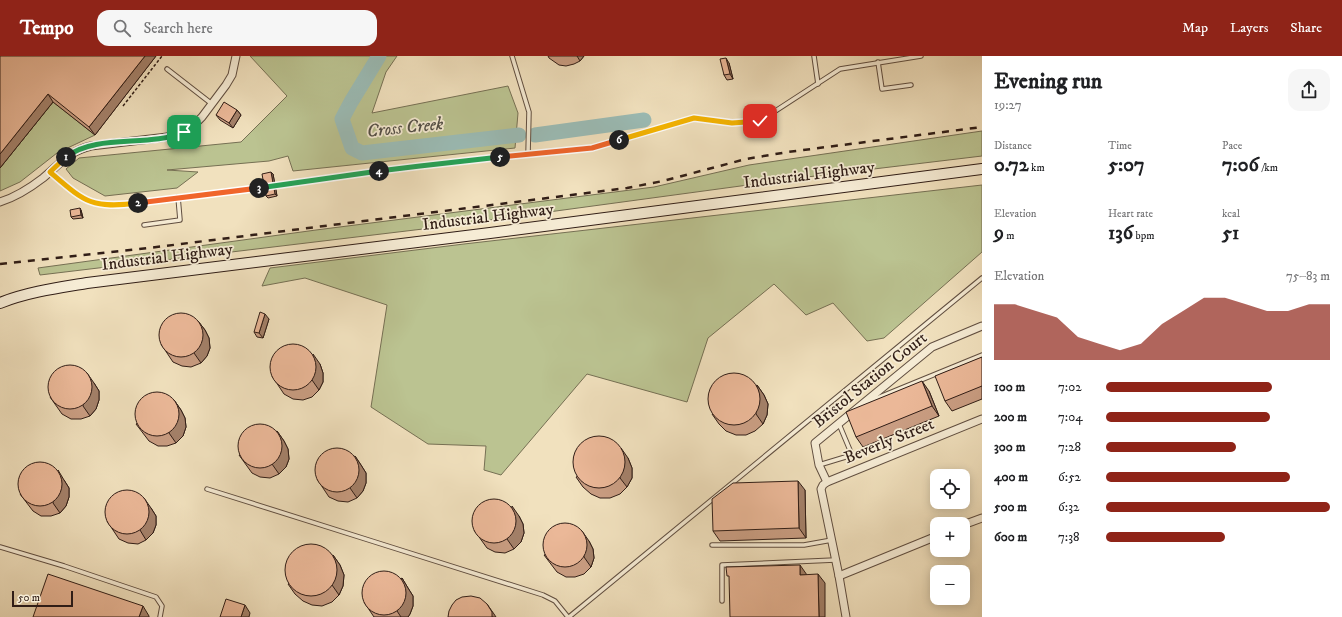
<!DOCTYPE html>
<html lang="en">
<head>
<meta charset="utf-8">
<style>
	body { margin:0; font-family:"IM FELL DW Pica",serif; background:#f6f6f6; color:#202124; height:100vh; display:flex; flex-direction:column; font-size:15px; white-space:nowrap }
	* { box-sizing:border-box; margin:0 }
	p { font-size:13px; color:#757577 }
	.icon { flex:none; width:22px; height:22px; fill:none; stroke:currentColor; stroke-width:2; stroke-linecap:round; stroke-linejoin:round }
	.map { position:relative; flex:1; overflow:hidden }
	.details { display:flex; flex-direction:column; background:#fff; width:360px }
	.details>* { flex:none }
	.fabs { position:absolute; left:930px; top:413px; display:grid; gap:8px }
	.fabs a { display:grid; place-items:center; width:40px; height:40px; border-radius:8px; background:#fff; box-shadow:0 2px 10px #0003; font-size:20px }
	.scale { position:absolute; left:12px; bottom:10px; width:61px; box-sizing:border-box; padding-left:4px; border:2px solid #301d16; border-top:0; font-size:11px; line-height:14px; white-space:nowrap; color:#301d16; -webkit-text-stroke:3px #f6ecd5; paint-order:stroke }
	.pin { position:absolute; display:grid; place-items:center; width:34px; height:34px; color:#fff; margin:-17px; border-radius:8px; box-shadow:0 2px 6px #0006 }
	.km { position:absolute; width:20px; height:20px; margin:-10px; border-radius:50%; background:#222; color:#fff; font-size:11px; line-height:20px; text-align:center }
	.round { display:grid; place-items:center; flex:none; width:42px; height:42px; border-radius:12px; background:#f6f6f6 }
	.headline { display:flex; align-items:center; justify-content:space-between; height:68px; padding:0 12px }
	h1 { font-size:22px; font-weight:700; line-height:30px }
	.stats { display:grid; grid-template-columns:repeat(3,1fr); gap:6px; height:68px; padding:4px 12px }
	.stats div { display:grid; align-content:center }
	.stats b { font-size:20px; font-weight:700 }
	.stats small { font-size:11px; font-weight:400 }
	.stats p { font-size:11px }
	.chart { height:112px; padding:8px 12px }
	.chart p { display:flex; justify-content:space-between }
	.chart svg { width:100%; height:72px; margin-top:4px; fill:#8f2418; opacity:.7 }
	ul { padding:0 12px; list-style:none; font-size:13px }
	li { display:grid; grid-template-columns:64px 48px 1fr; align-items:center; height:30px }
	li i { height:10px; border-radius:5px; background:#8f2418 }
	header { display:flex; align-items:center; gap:24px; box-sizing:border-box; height:56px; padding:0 20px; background:#8f2418; color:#fff }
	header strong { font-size:19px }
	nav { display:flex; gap:22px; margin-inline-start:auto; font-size:14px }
	.search { width:280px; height:36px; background:#f6f6f6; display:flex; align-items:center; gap:10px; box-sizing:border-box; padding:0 14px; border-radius:12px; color:#757577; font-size:15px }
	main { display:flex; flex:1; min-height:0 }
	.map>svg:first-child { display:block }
	.green { fill:#bbc391; stroke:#767054 }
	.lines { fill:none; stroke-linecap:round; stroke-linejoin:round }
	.river { stroke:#9bbcb6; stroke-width:15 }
	.lane-casing { stroke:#604e40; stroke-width:5.5 }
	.street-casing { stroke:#604e40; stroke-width:9 }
	.secondary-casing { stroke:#301d16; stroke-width:12 }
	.path { stroke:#301d16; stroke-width:1.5; stroke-dasharray:3 2; stroke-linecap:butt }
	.lane { stroke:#f6ecd5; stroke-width:3.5 }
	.street { stroke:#f6ecd5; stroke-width:7 }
	.secondary { stroke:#f6ecd5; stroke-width:10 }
	.rail { stroke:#301d16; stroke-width:2.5; stroke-dasharray:7 7; stroke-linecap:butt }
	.wall { fill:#ca9e83; stroke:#301d16 }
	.shaded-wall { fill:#a4816a; stroke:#301d16 }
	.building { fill:#ebb898; stroke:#301d16 }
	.split-1-casing { stroke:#fff; stroke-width:8 }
	.split-2-casing { stroke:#fff; stroke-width:8 }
	.split-3-casing { stroke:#fff; stroke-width:8 }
	.split-4-casing { stroke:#fff; stroke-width:8 }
	.split-5-casing { stroke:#fff; stroke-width:8 }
	.split-6-casing { stroke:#fff; stroke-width:8 }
	.split-7-casing { stroke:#fff; stroke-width:8 }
	.split-1 { stroke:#22a559; stroke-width:5 }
	.split-2 { stroke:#f5b400; stroke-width:5 }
	.split-3 { stroke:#f0652b; stroke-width:5 }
	.split-4 { stroke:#22a559; stroke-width:5 }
	.split-5 { stroke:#22a559; stroke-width:5 }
	.split-6 { stroke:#f0652b; stroke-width:5 }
	.split-7 { stroke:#f5b400; stroke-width:5 }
	.labels { text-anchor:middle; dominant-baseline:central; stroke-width:3.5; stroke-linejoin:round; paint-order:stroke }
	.street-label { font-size:17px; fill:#301d16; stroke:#f6ecd5 }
	.water-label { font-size:18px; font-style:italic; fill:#504d46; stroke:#f6ecd5 }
</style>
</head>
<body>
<header>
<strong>Tempo</strong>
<div class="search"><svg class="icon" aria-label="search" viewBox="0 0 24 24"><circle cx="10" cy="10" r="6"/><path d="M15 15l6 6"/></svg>Search here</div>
<nav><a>Map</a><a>Layers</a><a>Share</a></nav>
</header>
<main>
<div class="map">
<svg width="982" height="561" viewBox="0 0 982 561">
	<rect width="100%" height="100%" fill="#f1e1be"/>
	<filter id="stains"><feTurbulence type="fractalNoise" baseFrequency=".005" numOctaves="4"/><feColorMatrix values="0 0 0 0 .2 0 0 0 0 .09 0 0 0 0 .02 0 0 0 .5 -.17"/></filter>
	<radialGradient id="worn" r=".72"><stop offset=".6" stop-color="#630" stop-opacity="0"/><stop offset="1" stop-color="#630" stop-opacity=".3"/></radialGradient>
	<g class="green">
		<path d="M250,0h147l-11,16 -14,41 136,-27 10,27 -3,35 -222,23 -5,-15 -19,5 -102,9 31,2 -21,16 -72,8 -32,-18 -7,-9 13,-11 162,-16 46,-46z"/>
		<path d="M53,46l42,33 -38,18 -37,29 -20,9v-23z"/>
		<path d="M982,75v25l-175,21 -384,52 -383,46 -2,-7 278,-38 338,-43 95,-22z"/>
		<path d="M982,129v67l-98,86 -17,3 -34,-38 -27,12 -32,-31 -66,54 -21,64 -100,-28 -86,101 -17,-5 2,-24 -58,-2 -57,-37 16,-102 -82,-27 -43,8 8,-18 194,-24z"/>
	</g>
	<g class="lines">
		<g class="river">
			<path d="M379,0l-28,46 -9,17 10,29 10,5 157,-18"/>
			<path d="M535,79l109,-15"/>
		</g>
		<g class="lane-casing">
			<g id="lane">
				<path d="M512,0l17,56 -1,42"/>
				<path d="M814,0l4,28"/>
				<path d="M878,6l4,27 29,-4"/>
				<path d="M167,13l45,35"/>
				<path d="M50,116c23,20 35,34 68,33l184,-23 118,-16 172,-18 102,-30 37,5 29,-2 80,-52 81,-13"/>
				<path d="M144,169l36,-5 -2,-23"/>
				<path d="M872,344l110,-45"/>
				<path d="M819,409l33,-10 -13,-31"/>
				<path d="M207,433c112,36 224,70 336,106l12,6 13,16"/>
				<path d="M712,489h92l28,-5"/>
				<path d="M0,491l64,19 92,31 6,9 -2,11"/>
				<path d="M722,545v-36l113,-5"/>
				<path d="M569,561l413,-339"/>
			</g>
		</g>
		<g class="street-casing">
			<g id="street">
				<path d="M0,146c16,-5 30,-14 43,-24 17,-14 26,-27 48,-32l76,-9 17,-5 9,-6 9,-9 24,-32 6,-10 4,-19"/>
				<path d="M827,426l-8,-17 -4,-22 117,-96 50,-21"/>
				<path d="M963,469l19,-7"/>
				<path d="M839,520l98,-40"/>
				<path d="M846,561l-7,-41 -18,-87 2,-4 4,-3 155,-63"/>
			</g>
		</g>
		<g class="secondary-casing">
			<path id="secondary" d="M0,247c28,-11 57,-15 87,-20l403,-50 492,-64"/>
		</g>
		<path class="path" d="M123,50l39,-50"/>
		<use href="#lane" class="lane"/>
		<use href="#street" class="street"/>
		<use href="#secondary" class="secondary"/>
		<path class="rail" d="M0,208l149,-16 478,-60 36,-7 83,-22 42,-7 194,-25"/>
	</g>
	<g class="wall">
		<path d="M0,0h156l-61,79 -42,-33 -53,66z"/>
		<path d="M548,0h36l-4,5 -6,3 -8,2 -7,-1 -10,-7z"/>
		<path d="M729,7l4,16 -6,1 -3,-5z"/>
		<path d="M237,54l4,5 -8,13 -13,-8 -4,-5z"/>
		<path d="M273,118l4,22 -9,2 -2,-2z"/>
		<path d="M81,154l2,8 -10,1 -2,-2z"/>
		<path d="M269,263l-6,19 -6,-1 -3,-5z"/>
		<path d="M198,265l7,9 4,8 1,10 -3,8 -6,7 -10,4 -9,-1 -9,-4 -12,-18z"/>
		<path d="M982,301v42l-30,12 -7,-10z"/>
		<path d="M320,308l3,9v9l-4,8 -7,7 -9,3 -10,-1 -9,-5 -12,-18z"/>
		<path d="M94,327l5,8v9l-3,9 -6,7 -9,3h-10l-9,-5 -12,-17z"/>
		<path d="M757,329l7,10 4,9 -1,11 -4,9 -8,7 -9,4h-10l-10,-4 -7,-7 -7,-10z"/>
		<path d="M929,335l10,25 -76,31 -7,-10z"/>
		<path d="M174,344l7,10 4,8 1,9 -3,9 -7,7 -9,3h-9l-9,-5 -13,-17z"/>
		<path d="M277,375l7,10 4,8 1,10 -3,8 -7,7 -9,4 -10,-1 -8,-4 -13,-18z"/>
		<path d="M355,400l6,9 5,8v10l-3,8 -6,7 -9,4 -10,-1 -9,-4 -12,-18z"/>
		<path d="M628,402l4,10v10l-5,9 -7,7 -10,4h-10l-9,-4 -8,-7 -7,-10z"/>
		<path d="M64,424l5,8v9l-3,9 -6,7 -9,3h-10l-8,-5 -13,-17z"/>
		<path d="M805,434l1,48 -86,3 -7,-10z"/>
		<path d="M151,452l5,8v9l-3,8 -7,7 -8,4 -10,-1 -9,-4 -12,-18z"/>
		<path d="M519,460l4,8 1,9 -3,9 -7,7 -9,4 -10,-1 -8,-4 -13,-18z"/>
		<path d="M589,485l4,8 1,9 -3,9 -7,7 -9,3h-9l-9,-5 -13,-17z"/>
		<path d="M333,499l7,10 4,10 -1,11 -4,9 -7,7 -10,4 -10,-1 -9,-4 -8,-7 -7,-10z"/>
		<path d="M402,522l6,10 5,8v10l-3,8 -2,3h-34l-10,-15z"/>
	</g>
	<g class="shaded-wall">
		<path d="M145,0h11l-61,79 -6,-8z"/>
		<path d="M577,0h7l-4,5z"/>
		<path d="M726,2l3,5 4,16 -3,-5z"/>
		<path d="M48,38l5,8 -53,66v-14z"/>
		<path d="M237,54l4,5 -8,13 -4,-5z"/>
		<path d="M271,116l2,2 4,22 -2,-2z"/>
		<path d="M80,152l1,2 2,8 -2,-3z"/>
		<path d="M265,258l4,5 -6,19 -4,-5z"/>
		<path d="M198,265l7,9 4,8 1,10 -3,8 -6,7 -7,-10z"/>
		<path d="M313,298l7,10 3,9v9l-4,8 -7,-10z"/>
		<path d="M87,317l7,10 5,8v9l-3,9 -6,7 -7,-10z"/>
		<path d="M922,325l7,10 10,25 -7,-10z"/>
		<path d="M757,329l7,10 4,9 -1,11 -4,9 -7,-10z"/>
		<path d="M174,344l7,10 4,8 1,9 -3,9 -7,7 -7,-10z"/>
		<path d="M277,375l7,10 4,8 1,10 -3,8 -7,7 -7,-10z"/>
		<path d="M621,392l7,10 4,10v10l-5,9 -7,-9z"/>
		<path d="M355,400l6,9 5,8v10l-3,8 -6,7 -7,-10z"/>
		<path d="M58,414l6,10 5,8v9l-3,9 -6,7 -7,-10z"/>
		<path d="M798,425l7,9 1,48 -7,-10z"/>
		<path d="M144,442l7,10 5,8v9l-3,8 -7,7 -6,-10z"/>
		<path d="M512,450l7,10 4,8 1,9 -3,9 -7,7 -7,-10z"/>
		<path d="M582,475l7,10 4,8 1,9 -3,9 -7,-10z"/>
		<path d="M333,499l7,10 4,10 -1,11 -4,9 -7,-10z"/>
		<path d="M800,509l7,10h-7z"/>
		<path d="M818,518l7,9v34h-6z"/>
		<path d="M402,522l6,10 5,8v10l-3,8 -2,3h-7l-4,-6z"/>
		<path d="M487,548l7,10 2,3h-4z"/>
		<path d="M245,549l5,8 -1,4h-8z"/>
		<path d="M143,550l6,10v1h-10z"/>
	</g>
	<g class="building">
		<path d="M0,0h145l-56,71 -41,-33 -48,60z"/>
		<path d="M726,2l4,16 -6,1 -4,-16z"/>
		<path d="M224,46l13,8 -8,13 -13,-8z"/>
		<path d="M271,116l4,22 -9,2 -4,-22z"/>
		<path d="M80,152l1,7 -10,2 -1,-7z"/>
		<path d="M260,256l5,2 -6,19 -5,-1z"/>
		<circle cx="181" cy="279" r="22"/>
		<circle cx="293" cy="311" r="23"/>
		<path d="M982,301v29l-37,15 -10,-25z"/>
		<circle cx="70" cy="331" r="22"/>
		<circle cx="734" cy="343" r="26"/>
		<path d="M922,325l10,25 -76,31 -10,-25z"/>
		<circle cx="157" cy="358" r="22"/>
		<circle cx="260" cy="390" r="22"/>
		<circle cx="599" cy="406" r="26"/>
		<circle cx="337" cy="414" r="22"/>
		<circle cx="40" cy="428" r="22"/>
		<path d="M798,425l1,47 -86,3 -1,-32 21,-16z"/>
		<circle cx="127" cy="456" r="22"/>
		<circle cx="494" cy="465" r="22"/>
		<circle cx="565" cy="489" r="22"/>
		<circle cx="311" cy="514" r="26"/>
		<path d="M800,509v10l18,-1 1,43h-89l-1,-41h-2l-1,-9z"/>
		<circle cx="384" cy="537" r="22"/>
		<path d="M48,518l95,32 -4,11h-106z"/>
		<path d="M471,540l9,2 7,6 5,8v5h-44l1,-6 3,-6 4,-5 6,-3z"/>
		<path d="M226,543l19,6 -4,12h-21z"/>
	</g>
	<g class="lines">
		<g class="split-1-casing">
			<path id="split-1" d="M66,101c32,-24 83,-9 118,-25"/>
		</g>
		<g class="split-2-casing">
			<path id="split-2" d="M66,101l-16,15c35,30 41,37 88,31"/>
		</g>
		<g class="split-3-casing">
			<path id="split-3" d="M138,147l121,-15"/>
		</g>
		<g class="split-4-casing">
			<path id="split-4" d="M259,132l120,-17"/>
		</g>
		<g class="split-5-casing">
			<path id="split-5" d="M379,115l41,-5 80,-9"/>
		</g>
		<g class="split-6-casing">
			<path id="split-6" d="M500,101l92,-9 27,-8"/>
		</g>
		<g class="split-7-casing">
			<path id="split-7" d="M619,84l75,-22 38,5 28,-2"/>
		</g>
		<use href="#split-1" class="split-1"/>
		<use href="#split-2" class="split-2"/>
		<use href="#split-3" class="split-3"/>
		<use href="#split-4" class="split-4"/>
		<use href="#split-5" class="split-5"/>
		<use href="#split-6" class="split-6"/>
		<use href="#split-7" class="split-7"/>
	</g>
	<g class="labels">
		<g class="street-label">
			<text transform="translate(809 119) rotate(-7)">Industrial Highway</text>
			<text transform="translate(488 161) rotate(-7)">Industrial Highway</text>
			<text transform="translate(167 201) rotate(-7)">Industrial Highway</text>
			<text transform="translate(870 324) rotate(-39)">Bristol Station Court</text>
			<text transform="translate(889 385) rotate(-22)">Beverly Street</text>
		</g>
		<g class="water-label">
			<text transform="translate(405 72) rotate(-6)">Cross Creek</text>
		</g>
	</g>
	<rect width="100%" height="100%" filter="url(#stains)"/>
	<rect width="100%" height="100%" fill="url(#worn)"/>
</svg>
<div class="fabs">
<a><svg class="icon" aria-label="locate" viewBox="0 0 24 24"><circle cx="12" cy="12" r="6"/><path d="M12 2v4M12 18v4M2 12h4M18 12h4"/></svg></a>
<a>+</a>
<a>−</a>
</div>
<div class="scale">50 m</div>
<div class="pin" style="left:184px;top:76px;background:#1e9e55"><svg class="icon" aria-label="arrive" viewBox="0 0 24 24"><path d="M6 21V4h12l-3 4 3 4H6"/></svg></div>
<div class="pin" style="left:760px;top:65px;background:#d93025"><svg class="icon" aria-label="check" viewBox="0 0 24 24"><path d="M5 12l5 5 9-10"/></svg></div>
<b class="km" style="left:66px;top:101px">1</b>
<b class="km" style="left:138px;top:147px">2</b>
<b class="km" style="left:259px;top:132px">3</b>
<b class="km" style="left:379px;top:115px">4</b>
<b class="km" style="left:500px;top:101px">5</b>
<b class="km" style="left:619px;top:84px">6</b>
</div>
<section class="details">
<div class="headline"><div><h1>Evening run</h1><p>19:27</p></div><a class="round"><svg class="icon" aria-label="share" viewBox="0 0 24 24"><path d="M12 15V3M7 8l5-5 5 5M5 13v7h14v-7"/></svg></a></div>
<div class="stats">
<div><p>Distance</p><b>0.72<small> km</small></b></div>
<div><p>Time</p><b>5:07</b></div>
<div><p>Pace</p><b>7:06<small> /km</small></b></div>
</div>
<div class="stats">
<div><p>Elevation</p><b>9<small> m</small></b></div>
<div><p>Heart rate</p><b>136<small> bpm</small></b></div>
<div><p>kcal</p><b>51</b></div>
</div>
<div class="chart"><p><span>Elevation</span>75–83 m</p>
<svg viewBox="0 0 160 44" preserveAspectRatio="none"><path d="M0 44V10L10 10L20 14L30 18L40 30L50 34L60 38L70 34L80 22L90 14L100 6L110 6L120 10L130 14L140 14L150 10L160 10V44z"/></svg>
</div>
<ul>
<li><b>100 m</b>7:02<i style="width:74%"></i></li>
<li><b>200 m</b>7:04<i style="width:73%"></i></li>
<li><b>300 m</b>7:28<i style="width:58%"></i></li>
<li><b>400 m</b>6:52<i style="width:82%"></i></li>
<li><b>500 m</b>6:32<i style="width:100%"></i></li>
<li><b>600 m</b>7:38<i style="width:53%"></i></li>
</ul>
</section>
</main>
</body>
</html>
